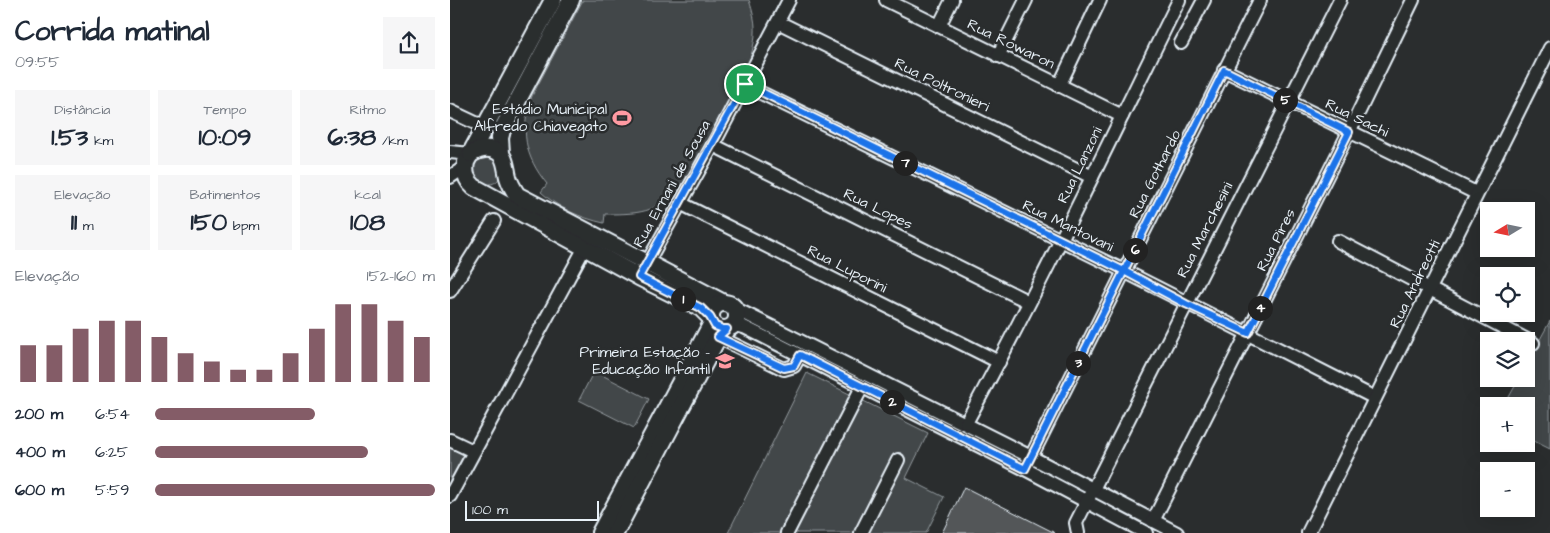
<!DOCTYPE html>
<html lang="pt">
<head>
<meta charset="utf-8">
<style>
	body { margin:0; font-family:"Architects Daughter",sans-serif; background:#f6f6f7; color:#1f2937; height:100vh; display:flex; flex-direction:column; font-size:19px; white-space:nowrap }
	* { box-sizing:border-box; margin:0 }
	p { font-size:16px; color:#747a83 }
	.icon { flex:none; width:28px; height:28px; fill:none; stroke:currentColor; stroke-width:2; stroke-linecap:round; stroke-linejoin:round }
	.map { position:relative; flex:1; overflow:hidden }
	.panel { display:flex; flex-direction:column; background:#fff; width:450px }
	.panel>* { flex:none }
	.needle { width:32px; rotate:260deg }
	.controls { position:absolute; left:1030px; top:202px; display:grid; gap:10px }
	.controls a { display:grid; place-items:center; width:55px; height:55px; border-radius:0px; background:#fff; box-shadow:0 5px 20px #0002; font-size:25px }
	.scale { position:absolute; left:15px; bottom:12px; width:134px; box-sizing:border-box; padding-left:5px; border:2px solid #e8f1f8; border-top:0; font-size:14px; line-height:18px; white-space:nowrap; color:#e8f1f8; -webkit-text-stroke:4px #2a2d2e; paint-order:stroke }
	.pin { position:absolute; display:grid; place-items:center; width:42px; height:42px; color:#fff; margin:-21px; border:2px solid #fff; border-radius:50%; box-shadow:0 1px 5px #0007 }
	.km { position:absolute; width:25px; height:25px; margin:-12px; border-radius:50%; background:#222; color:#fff; font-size:14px; line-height:25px; text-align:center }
	.round { display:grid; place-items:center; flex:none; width:52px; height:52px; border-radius:0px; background:#f6f6f7 }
	.headline { display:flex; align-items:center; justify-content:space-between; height:85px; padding:0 15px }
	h1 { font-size:28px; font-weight:700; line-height:38px }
	.figures { display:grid; grid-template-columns:repeat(3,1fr); gap:8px; height:85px; padding:5px 15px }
	.figures div { display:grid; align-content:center; border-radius:0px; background:#f6f6f7; text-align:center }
	.figures b { font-size:25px; font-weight:700 }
	.figures small { font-size:14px; font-weight:400 }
	.figures p { font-size:14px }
	.chart { height:140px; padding:10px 15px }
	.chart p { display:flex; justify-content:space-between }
	.chart svg { width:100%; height:90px; margin-top:5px; stroke:#845c67; stroke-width:6 }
	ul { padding:0 15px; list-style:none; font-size:16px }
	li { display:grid; grid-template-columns:80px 60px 1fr; align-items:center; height:38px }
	li i { height:12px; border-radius:6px; background:#845c67 }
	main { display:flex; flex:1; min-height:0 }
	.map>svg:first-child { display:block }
	.green { fill:#424648; stroke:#959ca0 }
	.building { fill:#535759; stroke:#e8f1f8 }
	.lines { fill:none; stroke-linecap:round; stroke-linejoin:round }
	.minor-casing { stroke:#e8f1f8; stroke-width:16 }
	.major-casing { stroke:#e8f1f8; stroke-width:20 }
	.minor { stroke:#2a2d2e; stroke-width:12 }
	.major { stroke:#2a2d2e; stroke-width:16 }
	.route-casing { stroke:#fff; stroke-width:10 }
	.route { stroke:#1a73e8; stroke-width:6 }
	.labels { text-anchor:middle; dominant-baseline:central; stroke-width:5; stroke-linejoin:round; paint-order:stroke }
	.street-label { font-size:15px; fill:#e8f1f8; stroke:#2a2d2e }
	.poi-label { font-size:15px; fill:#e8f1f8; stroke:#2a2d2e; text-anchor:end }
</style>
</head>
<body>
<main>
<section class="panel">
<div class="headline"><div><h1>Corrida matinal</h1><p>09:55</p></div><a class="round"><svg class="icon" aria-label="share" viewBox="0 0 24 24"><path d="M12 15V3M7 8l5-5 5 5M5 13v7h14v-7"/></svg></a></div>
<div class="figures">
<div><p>Distância</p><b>1.53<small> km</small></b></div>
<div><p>Tempo</p><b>10:09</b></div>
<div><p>Ritmo</p><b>6:38<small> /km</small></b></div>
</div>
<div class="figures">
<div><p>Elevação</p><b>11<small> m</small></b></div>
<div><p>Batimentos</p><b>150<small> bpm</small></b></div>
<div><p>kcal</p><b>108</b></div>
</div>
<div class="chart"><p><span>Elevação</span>152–160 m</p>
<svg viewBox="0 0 160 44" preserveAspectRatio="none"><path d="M5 44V26M15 44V26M25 44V18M35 44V14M45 44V14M55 44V22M65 44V30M75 44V34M85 44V38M95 44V38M105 44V30M115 44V18M125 44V6M135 44V6M145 44V14M155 44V22"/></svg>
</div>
<ul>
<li><b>200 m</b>6:54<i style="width:57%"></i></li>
<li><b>400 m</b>6:25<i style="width:76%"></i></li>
<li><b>600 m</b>5:59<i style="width:100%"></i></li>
</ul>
</section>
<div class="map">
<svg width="1100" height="533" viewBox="0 0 1100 533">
	<rect width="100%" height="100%" fill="#2a2d2e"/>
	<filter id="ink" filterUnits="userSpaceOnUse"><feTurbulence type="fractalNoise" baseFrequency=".02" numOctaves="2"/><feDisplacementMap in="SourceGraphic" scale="10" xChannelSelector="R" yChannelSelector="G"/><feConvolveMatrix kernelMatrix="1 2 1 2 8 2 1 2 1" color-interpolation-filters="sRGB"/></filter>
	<g filter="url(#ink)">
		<g class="green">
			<path d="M133,0h166c8,24 8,35 1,59l-64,122c-27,31 -41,33 -81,33l-1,9c-23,-5 -46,-15 -63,-31l6,-8c-23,-28 -27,-54 -15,-88z"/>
			<path d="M29,156h15l8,18c-7,14 -16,11 -28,5l-2,-15z"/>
			<path d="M1100,321v128l-24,-12v-31h-22l15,-27h7v-14z"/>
			<path d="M144,371l55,28 -15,29 -55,-28z"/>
			<path d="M357,373l121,60 -22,45 38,19 -18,36h-198z"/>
			<path d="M0,444l18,9 -18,34z"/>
		</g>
		<path class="building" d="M514,487l91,46h-113z"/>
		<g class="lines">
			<g class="minor-casing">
				<g id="minor">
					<path d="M436,0l236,116"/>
					<path d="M328,22l314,155"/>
					<path d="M489,26l13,-26"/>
					<path d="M731,43l23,-43"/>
					<path d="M548,56l28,-56"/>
					<path d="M774,70l252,123"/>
					<path d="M295,85l379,186 251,127"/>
					<path d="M609,86l41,-86"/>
					<path d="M0,111l34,16"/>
					<path d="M263,145l316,157"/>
					<path d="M0,152l21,2"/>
					<path d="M0,177l15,-10"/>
					<path d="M230,203l319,159"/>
					<path d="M888,241l195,102"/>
					<path d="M193,270l70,-125 76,-145"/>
					<path d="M0,291l44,-70"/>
					<path d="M284,308l297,149 146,76"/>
					<path d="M283,325l11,2 18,9 263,133 121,64"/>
					<path d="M268,337l66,32 10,-3 6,-11"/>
					<path d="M516,423c75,-138 143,-281 213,-423"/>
					<path d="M0,440l23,11"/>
					<path d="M575,469l235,-469"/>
					<path d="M0,496l135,-249"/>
					<path d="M703,521l196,-389 64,-132"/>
					<path d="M337,533l75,-146"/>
					<path d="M411,533l37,-73"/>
					<path d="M628,533l-2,-10 264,-523"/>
					<path d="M858,533l242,-485"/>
				</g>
			</g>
			<g class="major-casing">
				<g id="major">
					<path d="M103,0l-87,162c-2,11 0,18 8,25l165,90 62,31 9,9"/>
					<path d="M51,153l-1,-15 2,-8 69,-130"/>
					<path d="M21,154c6,-4 11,-6 19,-5 16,3 15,15 18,28 2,7 5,12 9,18l205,107"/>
					<circle cx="274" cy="316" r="13"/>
					<path d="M150,533l112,-210"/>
					<path d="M165,533l103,-196 9,-8"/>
				</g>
			</g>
			<use href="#minor" class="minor"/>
			<use href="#major" class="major"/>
		</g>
	</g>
	<g class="lines" filter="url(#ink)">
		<g class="route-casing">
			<path id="route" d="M295,84l-106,193 62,31 9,9 5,9 8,3h4l-9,8 66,31 10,-2 6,-11 225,114 99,-198 62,33 62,29 101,-201 -125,-62 -100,201 -379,-187"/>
		</g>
		<use href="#route" class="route"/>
	</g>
	<defs>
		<g id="stadium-bare" transform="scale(1.5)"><path d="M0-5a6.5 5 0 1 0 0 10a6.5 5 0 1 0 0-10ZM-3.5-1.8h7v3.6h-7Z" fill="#ff9aa2" stroke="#2a2d2e" stroke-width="2.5" paint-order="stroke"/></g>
		<g id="school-bare" transform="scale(1.5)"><path d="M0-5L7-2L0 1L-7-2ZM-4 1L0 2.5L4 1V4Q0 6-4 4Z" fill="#ff9aa2" stroke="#2a2d2e" stroke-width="2.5" paint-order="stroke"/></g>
	</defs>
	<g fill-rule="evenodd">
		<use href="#stadium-bare" x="172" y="118"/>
		<use href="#school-bare" x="275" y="361"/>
	</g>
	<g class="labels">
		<g class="street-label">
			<text transform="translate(561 44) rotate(26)">Rua Rowaron</text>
			<text transform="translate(492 85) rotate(26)">Rua Poltronieri</text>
			<text transform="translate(907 118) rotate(26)">Rua Sachi</text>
			<text transform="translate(630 165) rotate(-64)">Rua Lanzoni</text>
			<text transform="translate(705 174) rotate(-63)">Rua Gothardo</text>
			<text transform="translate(222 184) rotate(-61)">Rua Ernani de Sousa</text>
			<text transform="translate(428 209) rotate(26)">Rua Lopes</text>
			<text transform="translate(618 226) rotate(26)">Rua Mantovani</text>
			<text transform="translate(755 230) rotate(-63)">Rua Marchesini</text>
			<text transform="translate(826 240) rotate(-63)">Rua Pires</text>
			<text transform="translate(397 269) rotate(27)">Rua Luporini</text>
			<text transform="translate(965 284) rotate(-64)">Rua Andreotti</text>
		</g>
		<g class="poi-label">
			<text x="157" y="109">Estádio Municipal<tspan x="157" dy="17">Alfredo Chiavegato</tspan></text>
			<text x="260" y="352">Primeira Estação -<tspan x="260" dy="17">Educação Infantil</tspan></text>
		</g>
	</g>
</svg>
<div class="controls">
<a><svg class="needle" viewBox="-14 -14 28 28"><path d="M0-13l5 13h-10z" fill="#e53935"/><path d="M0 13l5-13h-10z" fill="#747a83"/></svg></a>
<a><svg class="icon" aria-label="locate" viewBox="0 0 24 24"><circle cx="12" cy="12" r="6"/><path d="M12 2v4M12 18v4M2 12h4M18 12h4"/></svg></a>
<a><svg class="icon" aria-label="layers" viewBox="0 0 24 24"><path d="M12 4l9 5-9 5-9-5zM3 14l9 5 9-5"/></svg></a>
<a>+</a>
<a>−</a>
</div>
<div class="scale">100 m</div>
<div class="pin" style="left:295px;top:84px;background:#1e9e55"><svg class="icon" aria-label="arrive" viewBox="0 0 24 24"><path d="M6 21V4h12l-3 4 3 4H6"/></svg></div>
<b class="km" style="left:233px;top:299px">1</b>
<b class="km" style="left:442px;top:402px">2</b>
<b class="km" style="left:628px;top:363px">3</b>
<b class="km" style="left:810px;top:308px">4</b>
<b class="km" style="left:835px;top:100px">5</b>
<b class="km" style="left:685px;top:250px">6</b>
<b class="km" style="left:455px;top:163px">7</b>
</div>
</main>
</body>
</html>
